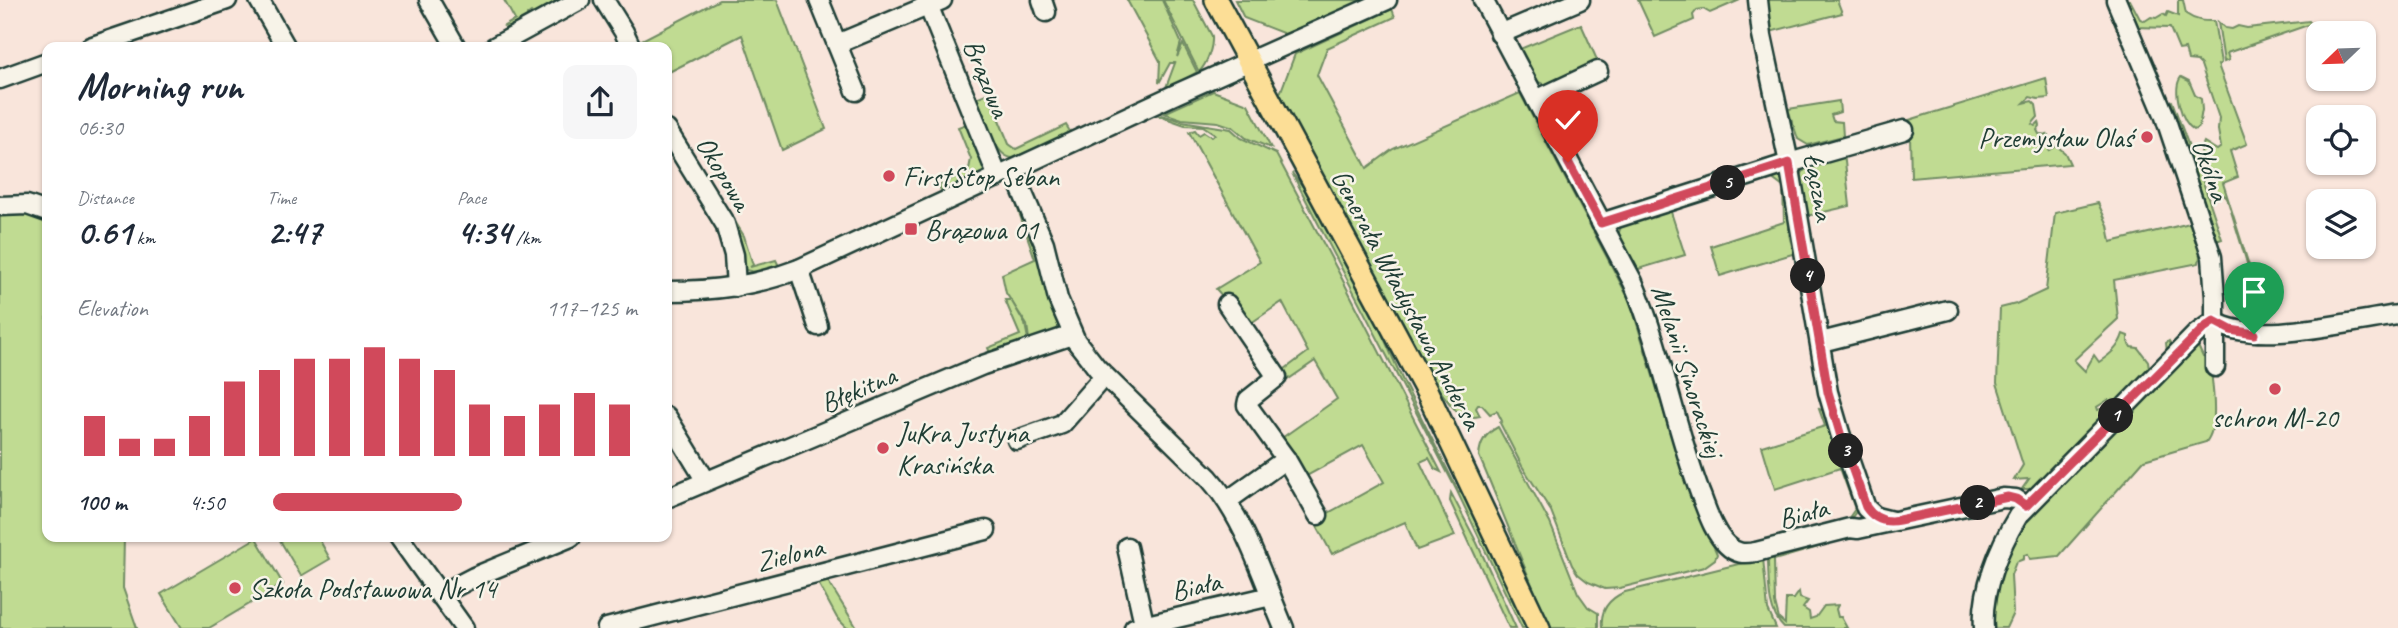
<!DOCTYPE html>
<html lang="en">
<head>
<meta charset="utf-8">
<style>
	body { margin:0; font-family:Caveat,sans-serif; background:#f6f6f7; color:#1f2937; height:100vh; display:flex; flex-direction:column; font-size:26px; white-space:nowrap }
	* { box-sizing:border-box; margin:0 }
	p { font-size:23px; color:#747a83 }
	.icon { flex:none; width:38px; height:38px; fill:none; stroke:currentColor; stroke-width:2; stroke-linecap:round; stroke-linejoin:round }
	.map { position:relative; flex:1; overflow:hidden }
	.panel { position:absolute; left:42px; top:42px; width:630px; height:500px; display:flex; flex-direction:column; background:#fff; border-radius:14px; box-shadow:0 2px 5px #0004 }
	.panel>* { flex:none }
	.needle { width:46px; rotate:247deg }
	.tools { position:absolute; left:2306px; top:21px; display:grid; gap:14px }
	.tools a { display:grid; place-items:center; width:70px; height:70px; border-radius:14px; background:#fff; box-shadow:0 2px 5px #0004; font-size:35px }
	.pin { position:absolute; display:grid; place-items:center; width:60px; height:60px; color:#fff; margin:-72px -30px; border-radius:50% 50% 50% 0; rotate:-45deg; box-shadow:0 0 7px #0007 }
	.pin .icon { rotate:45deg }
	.km { position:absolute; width:35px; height:35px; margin:-18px; border-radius:50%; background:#222; color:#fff; font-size:19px; line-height:35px; text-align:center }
	.round { display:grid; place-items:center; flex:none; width:74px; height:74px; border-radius:14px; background:#f6f6f7 }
	.headline { display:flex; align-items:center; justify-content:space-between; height:119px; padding:0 35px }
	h1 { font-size:38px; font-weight:800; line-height:52px }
	.figures { display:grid; grid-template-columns:repeat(3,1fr); gap:10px; height:119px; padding:7px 35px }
	.figures div { display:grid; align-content:center }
	.figures b { font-size:35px; font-weight:800 }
	.figures small { font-size:19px; font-weight:400 }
	.figures p { font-size:19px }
	.chart { height:196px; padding:14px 35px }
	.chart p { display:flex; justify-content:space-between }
	.chart svg { width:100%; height:126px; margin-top:7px; stroke:#d1495b; stroke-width:6 }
	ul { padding:0 35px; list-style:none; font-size:23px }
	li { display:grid; grid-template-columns:112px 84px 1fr; align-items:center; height:52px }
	li i { height:18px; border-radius:9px; background:#d1495b }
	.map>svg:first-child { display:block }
	.green { fill:#c0db92; stroke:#708c63; stroke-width:2 }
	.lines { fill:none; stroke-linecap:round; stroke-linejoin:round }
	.minor-casing { stroke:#1f3d34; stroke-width:23 }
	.major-casing { stroke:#1f3d34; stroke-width:26 }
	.minor { stroke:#f7f3e8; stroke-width:18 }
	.major { stroke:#fcde96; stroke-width:21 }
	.route-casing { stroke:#fff; stroke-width:14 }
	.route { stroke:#d1495b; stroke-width:9 }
	.poi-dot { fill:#d1495b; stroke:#f7f3e8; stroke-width:2.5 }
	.labels { text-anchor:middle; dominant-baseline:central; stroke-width:5; stroke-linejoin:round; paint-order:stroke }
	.street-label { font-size:28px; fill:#1f3d34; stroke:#f7f3e8 }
	.poi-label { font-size:28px; fill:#1f3d34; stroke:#f7f3e8; text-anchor:start }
</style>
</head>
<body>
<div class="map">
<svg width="2398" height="628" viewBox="0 0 2398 628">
	<rect width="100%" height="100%" fill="#f9e5db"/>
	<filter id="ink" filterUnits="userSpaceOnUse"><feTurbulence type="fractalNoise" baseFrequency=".0143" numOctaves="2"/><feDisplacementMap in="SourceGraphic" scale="14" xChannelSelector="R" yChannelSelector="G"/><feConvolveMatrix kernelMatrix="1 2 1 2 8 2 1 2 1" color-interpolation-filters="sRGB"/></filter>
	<g filter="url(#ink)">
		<g class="green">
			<path d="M504,0h56l-27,14 -2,-2 -4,3v3l-20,10 -3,-2 11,-6z"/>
			<path d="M719,0h58l49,129 -44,21 -40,-115 -75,38v-26h-30l-1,-4z"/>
			<path d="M1127,0h35l19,42 -4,15 6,-13 14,28 -32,18 10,-27h-5l-11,20 1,-22z"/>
			<path d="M1163,0h30l19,36c1,11 -5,28 -13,36z"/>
			<path d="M1235,0h130l-80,34 -41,-16z"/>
			<path d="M1638,0h102l-30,13 -7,-4 -6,1 -4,5 1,5 -39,17z"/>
			<path d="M1762,0h75l5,13 -76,20z"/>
			<path d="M2124,0h6l10,19 5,2 6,-4 5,1 7,-4 3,2 2,-4 10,4v-16h5l3,14c10,7 17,7 28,7l7,42 -3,2 29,79 -17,7 8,26 -15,6 34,108 -10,2 7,-7 -27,-88 -3,-3 -7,1 -2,3 -13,-31 5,-7h-5l-1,-12 3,-7 13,8 4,-3 -3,-17 1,-12 -18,-53 -4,-4 -9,-1 -3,-11 -6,1 -9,-22 -36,-1z"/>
			<path d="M1392,9l3,8 -68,31 -10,27 50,93 26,-19 127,-56 110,208 55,180 32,73 -2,5 -11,8 -84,21 -15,1 -17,-7 -10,-8 -6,-9 -21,-54 -29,-45 -22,-43 2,-2 -5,-10 -7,3 -8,-9h-4l-2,3 4,8c-25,6 -30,-16 -45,-31l-157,-291 3,-3 14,-37z"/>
			<path d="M2309,21l2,3 -84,29 2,7 -5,2 -6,-40 7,6 7,1 6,-3 9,2z"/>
			<path d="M1581,24l17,38 -48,24 -12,-4 -18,-33z"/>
			<path d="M2181,77l8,4 6,14 6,4 1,11 -3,17 -5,3c-13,-8 -22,-41 -13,-53z"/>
			<path d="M2046,78l3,20 -11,1 -8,-2 -6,6 8,-2 4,4 2,12 -6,7 3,2 4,-4 1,4 -3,4 2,4 10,1v15l8,-4 8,7 5,11 -159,14 -1,-43 -4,-14z"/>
			<path d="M1213,91l35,13 23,44 -25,-10 -13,-11 -15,-5 -36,-3 -18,-6z"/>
			<path d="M988,93l21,51 7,5 50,-24 5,8 -58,25c-19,0 -30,-44 -37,-60z"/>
			<path d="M1839,101l1,11 -9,3 2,6 9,1 1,14 -35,9 -10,-6 -10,-30z"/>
			<path d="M2172,101l18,48 4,6 28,84 -9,3 -48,-138z"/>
			<path d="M1162,115l20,6 49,8 10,9 35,16 62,117 103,201 -6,-3 -6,-11 -9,4 35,74 -38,14 -12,-28 -73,32 -18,-33 70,-39 -21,-37 -60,33 -24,-38 58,-41 -22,-38 -32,22 -2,-11 27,-20 -26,-50 -34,23 -32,-36 44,-27 -71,-130 6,-2 4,5 5,-3 8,5 3,-3 -12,-8 -18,-1 -26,-9z"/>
			<path d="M966,124l18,46 -2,4 -40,19 -3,-7 30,-17 2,-10 -13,-32z"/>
			<path d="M1844,153l6,53 -48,11 -1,-42 8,-12z"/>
			<path d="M1292,173l15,19 73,137 23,52 55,110 9,6 62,131h-7l-65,-137z"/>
			<path d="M1775,174c18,10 17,36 14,55 -1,6 3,15 4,21l3,-1 3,3 -79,24 -9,-30 73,-24 -1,-35 -13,-10z"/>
			<path d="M1011,189l23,50 14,57 11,29 -3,7 -27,7 -2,-14 -21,-32 -4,-19 33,-15z"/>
			<path d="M719,196l25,40 9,29 -3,2 26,-7 3,6 -24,6 -10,-2 -29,-72z"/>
			<path d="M2098,203l10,22 3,17 79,-19 10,33 -1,7 -85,17 4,39 -44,41 11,11 9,-16 5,7c12,-8 20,-15 24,-28l5,2v6l3,5 7,1 10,13 1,7 18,-16 -1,-9 3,-2 4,7 -53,52h-12l-11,7 1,3 19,-7 2,1 -86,85h-11l7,-10 -15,1 9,-15 -26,-82 3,-75 16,-4 30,-14 9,-77z"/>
			<path d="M1670,209l15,46 -50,15 -17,-35 4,-11z"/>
			<path d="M0,210l47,7v320h77l-1,51 14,40h-137z"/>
			<path d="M1005,300h6l14,24 3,15 -38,14 -2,-5 32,-13z"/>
			<path d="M2197,344l6,13 5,1 2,4c2,21 10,63 -4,80l-62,18 -85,96 -29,3 -2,-5 -4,1v4l-8,3 -5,13 2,38 -7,15h-19l2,-29 31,-75z"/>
			<path d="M1819,409l9,3 11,33 -6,4 6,16 3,-2 17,41c-4,13 -9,17 -22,18l11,-3 7,-10 -15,-41 -65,21 -13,-43 63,-20z"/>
			<path d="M1498,427l52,96 28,70 10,14 10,6v15h-47c-26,-56 -47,-114 -72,-172 1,-14 6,-22 19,-29z"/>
			<path d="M1451,493l26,50 39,85h-7l-59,-127z"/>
			<path d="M278,537h40l12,22 -29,17z"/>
			<path d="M256,538l27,46 -74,44h-27l-21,-34z"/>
			<path d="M1816,545l3,2 -45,13 1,43 4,16 6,5c0,-4 1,-23 1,-25h8l5,-7 1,6 8,3 -5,7 6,4 1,7 6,-2 8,-11 14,-1 -2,4 2,8h3l6,11h-63c-17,-16 -15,-45 -16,-66l3,-6z"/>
			<path d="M1763,558l5,52 8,18h-174c-2,-18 6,-29 23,-36z"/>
			<path d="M826,578l31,50h-10l-10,-10 -20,-37z"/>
		</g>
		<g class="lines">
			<g class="minor-casing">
				<g id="minor">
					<path d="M259,0l27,47"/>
					<path d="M429,0l27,47"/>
					<path d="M604,0l20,32 7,15"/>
					<path d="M819,0l37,91"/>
					<path d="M926,0l72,177"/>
					<path d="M1042,0l4,12"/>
					<path d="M1483,0l150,282c29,68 41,142 67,211 7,17 13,39 27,52 9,9 17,9 29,7l94,-24 8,1 145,-31 13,1 10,7"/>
					<path d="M1758,0l4,36 27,127 39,229 12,41 26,75 10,9 16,4"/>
					<path d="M2116,0l48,114 48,143 3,40v70"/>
					<path d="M1500,34l80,-34"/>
					<path d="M837,44l105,-44"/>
					<path d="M90,47l137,-47"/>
					<path d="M494,47l86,-47"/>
					<path d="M0,79l47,-17"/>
					<path d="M1536,100l62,-29"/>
					<path d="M667,130l58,94 9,31 2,32"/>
					<path d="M1013,170l31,73 14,56 18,42 21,27 112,110c37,42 53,99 75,150"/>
					<path d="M0,206l27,-1 20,7"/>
					<path d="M1601,223l188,-60 115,-33"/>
					<path d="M799,269l19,57"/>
					<path d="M667,291c46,0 88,-5 132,-22l377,-175 211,-94"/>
					<path d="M1227,304l50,73 -29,23 -1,5 39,54"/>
					<path d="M2214,321c40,26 136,0 184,-6"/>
					<path d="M1821,342l127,-32"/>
					<path d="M667,417l39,64"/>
					<path d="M1017,440l45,-16 42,-48"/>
					<path d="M667,498l316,-133 89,-30"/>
					<path d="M1227,501l59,-42 32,56"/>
					<path d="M399,537l65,91"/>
					<path d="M1127,547l18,81"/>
					<path d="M439,595l35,-18 97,-40"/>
					<path d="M607,628l379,-98"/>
					<path d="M1134,628l137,-32"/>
					<path d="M1984,628c-3,-37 15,-81 34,-112l178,-182 18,-13"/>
				</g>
			</g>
			<g class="major-casing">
				<path id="major" d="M1216,0l211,392 112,236"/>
			</g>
			<use href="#minor" class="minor"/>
			<use href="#major" class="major"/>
		</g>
	</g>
	<g class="lines" filter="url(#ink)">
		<g class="route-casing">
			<path id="route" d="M1568,162l33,61 188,-60 39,229 12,41 26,74c8,12 19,16 33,13l109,-23 8,2 10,7 178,-178 10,-7 17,9 23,4"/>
		</g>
		<use href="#route" class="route"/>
	</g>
	<g class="poi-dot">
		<circle cx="2147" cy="137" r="7"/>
		<circle cx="889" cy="176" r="7"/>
		<rect x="904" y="222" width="14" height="14" rx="3.5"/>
		<circle cx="2275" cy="389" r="7"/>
		<circle cx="883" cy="448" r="7"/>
		<circle cx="235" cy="588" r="7"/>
	</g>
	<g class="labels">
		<g class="street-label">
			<text transform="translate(987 78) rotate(68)">Brązowa</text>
			<text transform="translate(2211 170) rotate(71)">Okólna</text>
			<text transform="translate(724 173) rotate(59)">Okopowa</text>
			<text transform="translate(1819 187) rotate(80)">Łączna</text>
			<text transform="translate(1407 299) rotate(62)">Generała Władysława Andersa</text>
			<text transform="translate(1688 371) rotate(72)">Melanii Sinorackiej</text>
			<text transform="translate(858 389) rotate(-23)">Błękitna</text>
			<text transform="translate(1803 513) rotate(-15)">Biała</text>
			<text transform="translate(790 554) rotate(-14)">Zielona</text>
			<text transform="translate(1196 586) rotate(-13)">Biała</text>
		</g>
		<g class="poi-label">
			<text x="2133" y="137" text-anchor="end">Przemysław Olaś</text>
			<text x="903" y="176">FirstStop Seban</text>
			<text x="925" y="229">Brązowa 01</text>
			<text x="2275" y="417" text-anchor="middle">schron M-20</text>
			<text x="897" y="432">JuKra Justyna<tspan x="897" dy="32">Krasińska</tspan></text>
			<text x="249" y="588">Szkoła Podstawowa Nr 14</text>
		</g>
	</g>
</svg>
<div class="tools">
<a><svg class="needle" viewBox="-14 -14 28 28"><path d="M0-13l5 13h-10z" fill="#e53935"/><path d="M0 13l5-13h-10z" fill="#747a83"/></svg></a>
<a><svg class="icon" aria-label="locate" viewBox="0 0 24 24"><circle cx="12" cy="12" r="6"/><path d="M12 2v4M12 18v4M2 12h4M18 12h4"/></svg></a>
<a><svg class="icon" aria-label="layers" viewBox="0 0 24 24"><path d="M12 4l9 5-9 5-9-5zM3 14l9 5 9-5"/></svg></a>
</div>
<div class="pin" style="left:2254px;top:334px;background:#1e9e55"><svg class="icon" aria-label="arrive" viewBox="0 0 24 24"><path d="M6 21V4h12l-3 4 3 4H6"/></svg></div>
<div class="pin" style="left:1568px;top:162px;background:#d93025"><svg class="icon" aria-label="check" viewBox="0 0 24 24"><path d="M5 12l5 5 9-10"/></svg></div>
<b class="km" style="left:2116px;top:416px">1</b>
<b class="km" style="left:1978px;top:503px">2</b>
<b class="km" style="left:1846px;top:451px">3</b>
<b class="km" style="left:1808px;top:276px">4</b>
<b class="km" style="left:1728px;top:183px">5</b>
<section class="panel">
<div class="headline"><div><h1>Morning run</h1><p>06:30</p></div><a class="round"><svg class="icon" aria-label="share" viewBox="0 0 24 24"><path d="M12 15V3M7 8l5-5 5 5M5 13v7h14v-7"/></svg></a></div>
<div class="figures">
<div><p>Distance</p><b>0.61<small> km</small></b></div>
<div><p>Time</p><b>2:47</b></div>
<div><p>Pace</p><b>4:34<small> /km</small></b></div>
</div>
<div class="chart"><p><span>Elevation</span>117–125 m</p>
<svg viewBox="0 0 160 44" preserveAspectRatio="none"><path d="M5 44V30M15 44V38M25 44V38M35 44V30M45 44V18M55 44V14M65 44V10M75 44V10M85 44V6M95 44V10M105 44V14M115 44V26M125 44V30M135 44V26M145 44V22M155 44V26"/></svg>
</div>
<ul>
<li><b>100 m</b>4:50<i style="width:52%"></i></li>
</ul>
</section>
</div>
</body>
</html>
